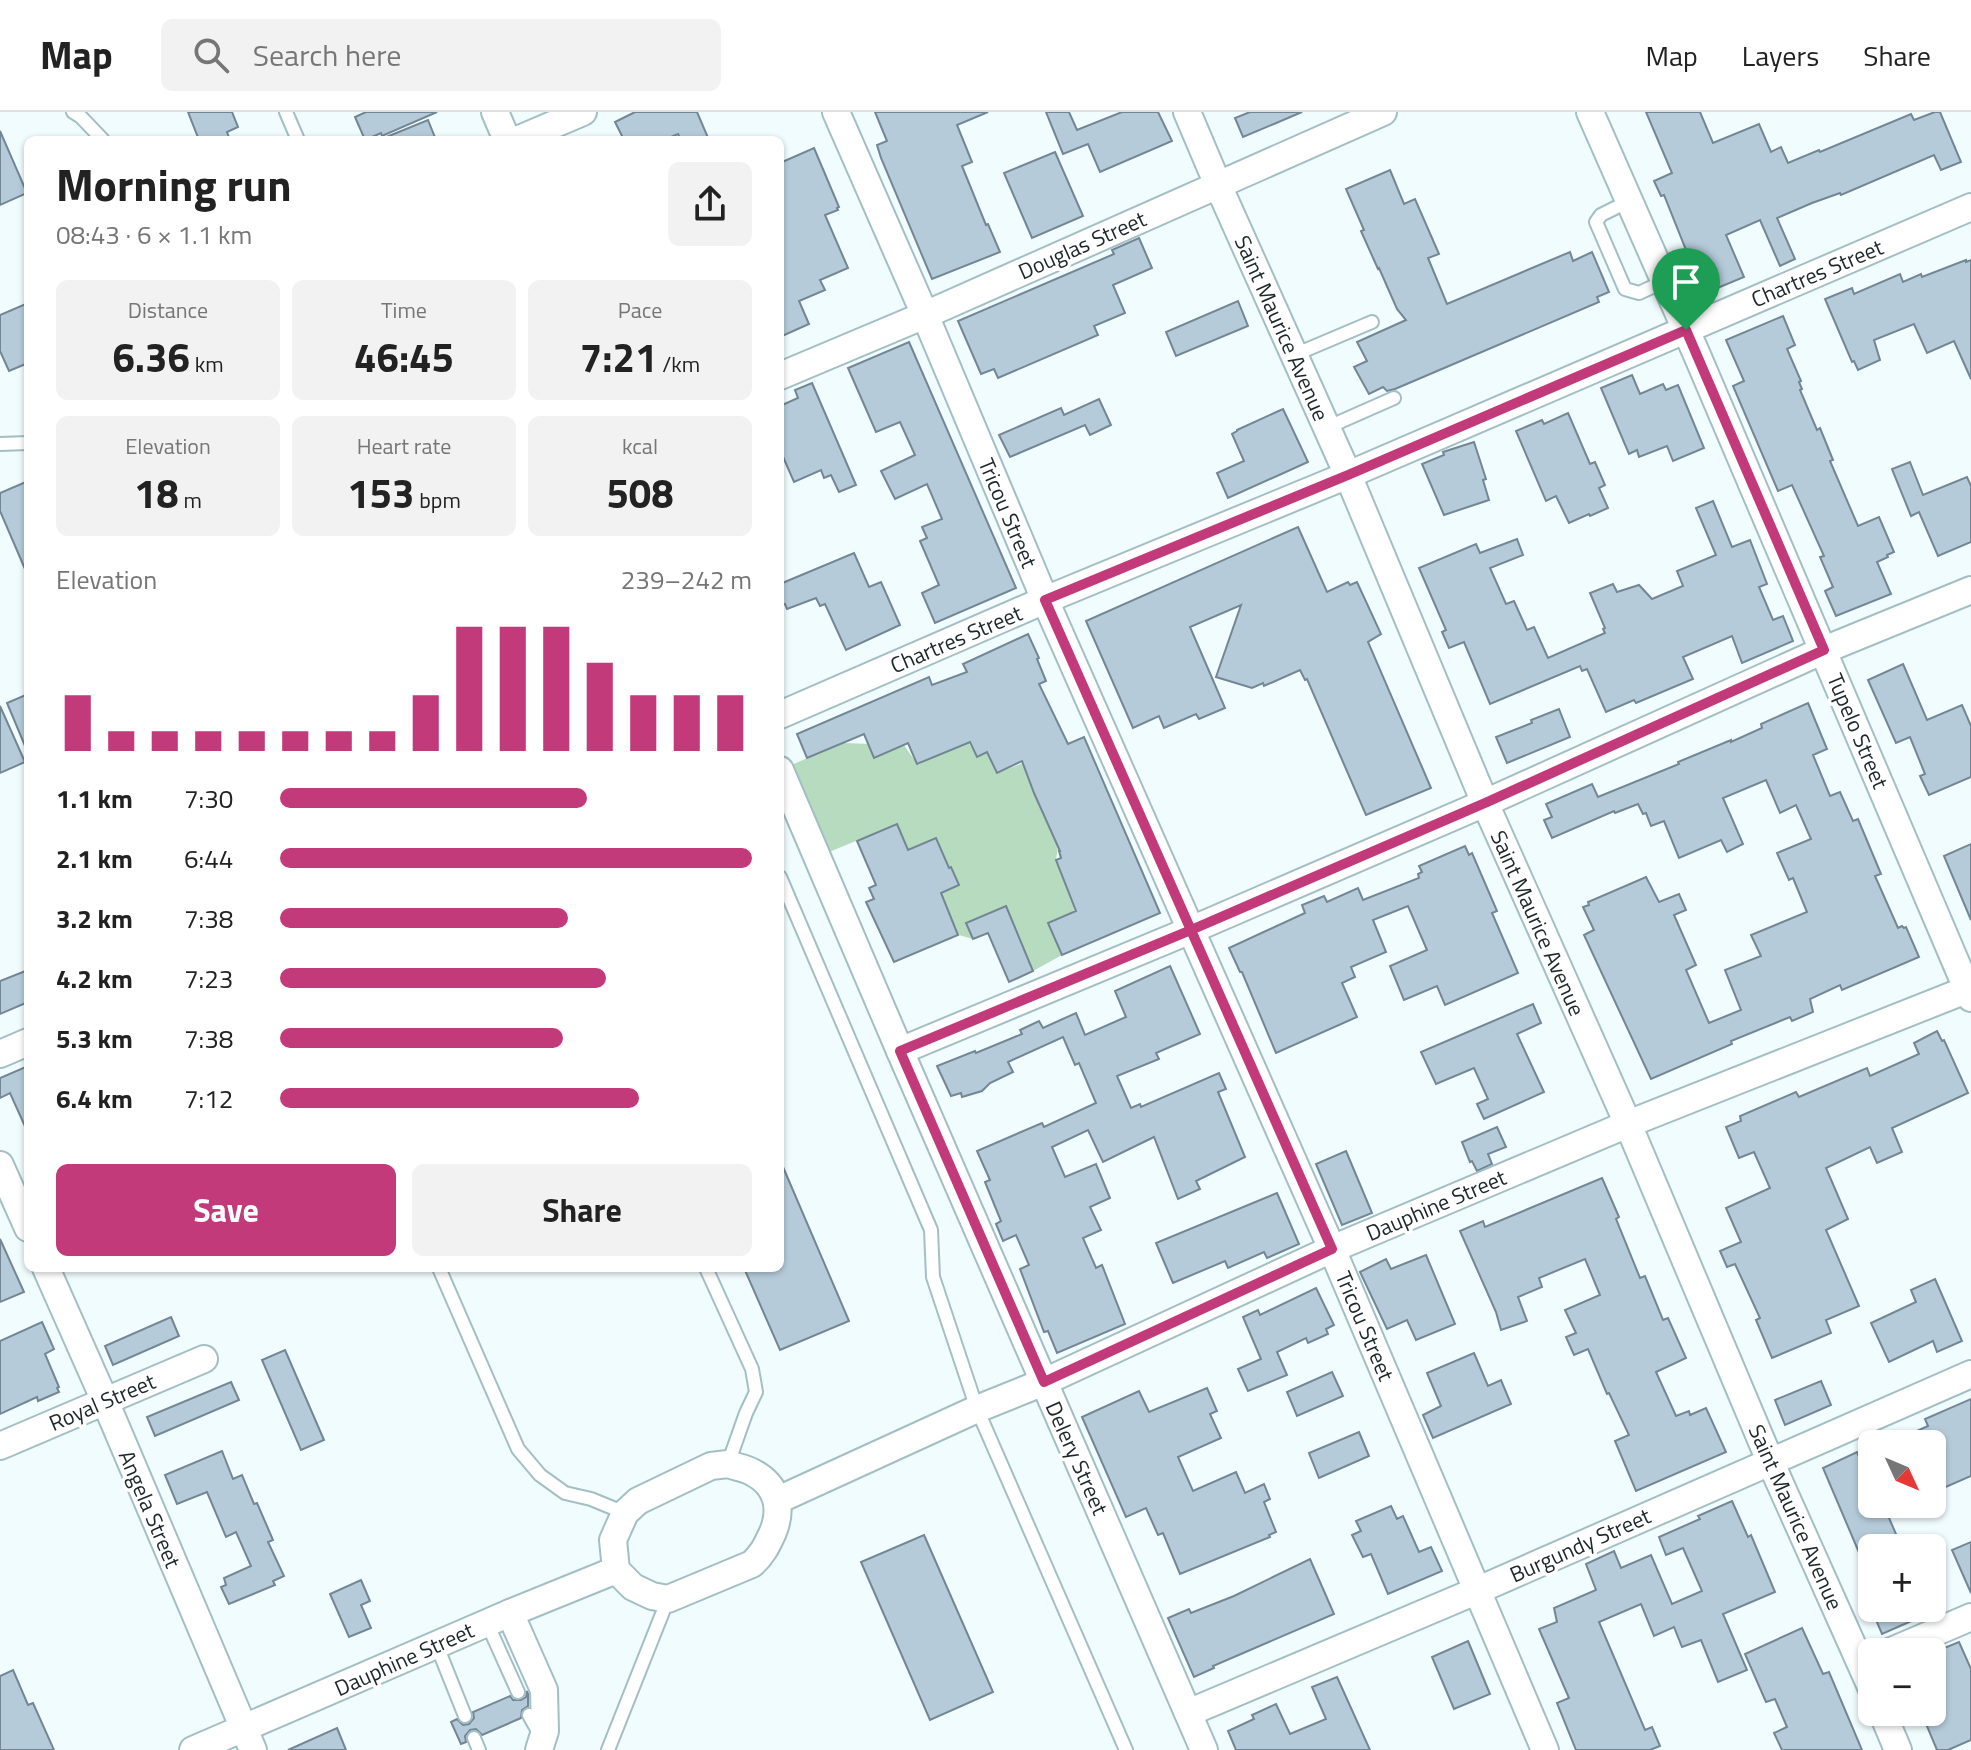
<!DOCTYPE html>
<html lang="en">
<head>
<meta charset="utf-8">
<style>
	body { margin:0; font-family:"Titillium Web",sans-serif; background:#f2f2f2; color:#222; height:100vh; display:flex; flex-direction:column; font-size:30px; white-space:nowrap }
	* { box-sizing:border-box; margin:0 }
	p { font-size:26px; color:#767676 }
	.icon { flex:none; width:44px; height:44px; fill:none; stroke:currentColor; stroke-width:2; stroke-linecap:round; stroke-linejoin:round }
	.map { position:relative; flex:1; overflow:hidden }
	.drawer { position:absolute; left:24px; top:24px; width:760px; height:1136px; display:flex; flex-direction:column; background:#fff; border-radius:12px; box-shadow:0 2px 6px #0004 }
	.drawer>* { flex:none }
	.needle { width:52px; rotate:134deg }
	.controls { position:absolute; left:1858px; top:1318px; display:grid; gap:16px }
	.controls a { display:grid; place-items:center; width:88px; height:88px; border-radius:12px; background:#fff; box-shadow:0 2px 6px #0004; font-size:40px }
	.pin { position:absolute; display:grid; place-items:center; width:68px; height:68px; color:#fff; margin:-82px -34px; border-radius:50% 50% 50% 0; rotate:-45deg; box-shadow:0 0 8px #0007 }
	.pin .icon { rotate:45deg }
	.round { display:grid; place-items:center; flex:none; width:84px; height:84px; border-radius:12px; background:#f2f2f2 }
	.head { display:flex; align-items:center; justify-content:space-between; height:136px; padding:0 32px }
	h1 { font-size:44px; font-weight:700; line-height:60px }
	.stats { display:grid; grid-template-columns:repeat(3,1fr); gap:12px; height:136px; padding:8px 32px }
	.stats div { display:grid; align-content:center; border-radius:12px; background:#f2f2f2; text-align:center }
	.stats b { font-size:40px; font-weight:700 }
	.stats small { font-size:22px; font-weight:400 }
	.stats p { font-size:22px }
	.chart { height:224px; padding:16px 32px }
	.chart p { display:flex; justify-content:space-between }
	.chart svg { width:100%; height:144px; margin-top:8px; stroke:#c23a7a; stroke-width:6 }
	.button { display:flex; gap:16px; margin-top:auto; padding:16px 32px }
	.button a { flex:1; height:92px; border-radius:12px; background:#c23a7a; color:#fff; font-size:32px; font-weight:700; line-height:92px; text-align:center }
	.button a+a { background:#f2f2f2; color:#222 }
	ul { padding:0 32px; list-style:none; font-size:26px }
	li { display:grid; grid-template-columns:128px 96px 1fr; align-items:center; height:60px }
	li i { height:20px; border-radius:10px; background:#c23a7a }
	header { display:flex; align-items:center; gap:48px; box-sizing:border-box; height:112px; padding:0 40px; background:#fff; border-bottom:2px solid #e0e0e0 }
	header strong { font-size:38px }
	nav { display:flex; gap:44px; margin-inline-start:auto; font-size:28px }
	.search { width:560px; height:72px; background:#f2f2f2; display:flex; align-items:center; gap:20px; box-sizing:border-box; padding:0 28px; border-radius:12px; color:#767676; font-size:30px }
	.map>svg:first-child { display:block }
	.green { fill:#b7dbbe }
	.building { fill:#b6cbda; stroke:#728694; stroke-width:2 }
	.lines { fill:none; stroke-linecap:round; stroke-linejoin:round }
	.lane-casing { stroke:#a3bfc4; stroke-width:16 }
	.street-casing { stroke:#a3bfc4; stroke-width:30 }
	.lane { stroke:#fff; stroke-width:12 }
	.street { stroke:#fff; stroke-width:26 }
	.route-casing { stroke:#fff; stroke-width:16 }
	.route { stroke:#c23a7a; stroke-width:10 }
	.labels { text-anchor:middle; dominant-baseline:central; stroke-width:7; stroke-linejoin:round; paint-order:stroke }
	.street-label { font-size:22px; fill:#1c2729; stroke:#fff }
</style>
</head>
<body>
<header>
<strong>Map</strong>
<div class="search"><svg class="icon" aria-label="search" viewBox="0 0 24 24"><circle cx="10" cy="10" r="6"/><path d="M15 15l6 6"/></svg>Search here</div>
<nav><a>Map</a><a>Layers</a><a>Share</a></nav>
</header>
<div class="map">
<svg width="1971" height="1638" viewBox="0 0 1971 1638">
	<rect width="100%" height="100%" fill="#f1fcfe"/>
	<path class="green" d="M964,623l13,22 10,-5 10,21 26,-10 11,30 24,53 -2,14 19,49 -5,5 -22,9 14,32 -29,16 -28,-64 -39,16 7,16 -14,-4 -9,-20 -15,-20 24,-10 -7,-17 -25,9 -10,-10 25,-15 -6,-14 -16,7 6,15 -14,-2 -15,-34 -80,33 -37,-87 62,-27 62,2 14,20 13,-6 -2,-8 8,-4 7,6 14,-6z"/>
	<g class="building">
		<path d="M188,0h44l6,15 -11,5 3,8h-31z"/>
		<path d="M366,0h71l-55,24 -1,-3 -16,7 -10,-23z"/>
		<path d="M635,0h62l12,28h-28l-3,-6 -14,6h-40l-9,-18z"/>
		<path d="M875,0h113l-31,13 15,37 -10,4 24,59 2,-1 12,28 -68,27 -51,-121 -4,-13 10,-4z"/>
		<path d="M1046,0h23l8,18 45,-18h36l14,29 -72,31 -12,-28 -25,10z"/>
		<path d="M1250,0h52l-59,25 -8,-19z"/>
		<path d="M1646,0h54l13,31 46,-19 12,28 10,-5 7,16 31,-13 1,2 91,-38 3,6 21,-8h5l21,50 -20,8 -7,-15 -93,40 -1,-2 -28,10 -35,15 18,41 -15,7 -20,-46 -34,15 18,42 -48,20 -13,-28 9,-4 -28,-70 -3,1 -7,-15 18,-8z"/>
		<path d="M428,8l8,20h-57z"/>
		<path d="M0,19l27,62 -27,12z"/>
		<path d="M814,36l25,59 -2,1 1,2 -13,5 23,53 -28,12 5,10 -26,11 10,23 -29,13v-174z"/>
		<path d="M1055,40l28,64 -51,22 -28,-65z"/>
		<path d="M1390,58l14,34 11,-5 24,55 -11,4 19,46 123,-52 3,9 19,-9 17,40 -12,5 2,5 -204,87 -8,2 -4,-4 -14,7 -15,-27 13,-6 -10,-19 49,-22 -9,-11 -18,-41 -1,1 -17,-38 3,-1 -18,-41z"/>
		<path d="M1139,126l13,30 -39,17 12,28 -31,13 4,9 -100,43 -4,-9 -13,5 -23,-53 156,-67 -2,-4z"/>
		<path d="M1966,148v2l5,-2v119l-17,-38 -27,12 -13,-29 -40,16 6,20 -22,10 -4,-9 -2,1 -27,-63 27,-11 2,6 46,-20 3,8 18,-8 1,3z"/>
		<path d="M1238,189l10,25 -72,30 -10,-24z"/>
		<path d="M28,191v60l-19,8 -9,-20v-36z"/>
		<path d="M1783,204l12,29 -8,4 14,32 -2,1 3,7 -2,1 14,33 3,7 3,-2 13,32 -3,1 28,65 21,-9 15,35 -7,3 1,2 -11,5 14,32 -55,22 -11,-25 8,-4 -13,-30 4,-1 -32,-71 -14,6 -45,-105 11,-5 -18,-41z"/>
		<path d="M909,230l107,246 -81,35 -13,-30 17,-8 -19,-44 7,-3 -5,-11 20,-8 -15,-35 -32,15 -14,-28 34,-16 -15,-33 -24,10 -28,-64z"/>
		<path d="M1632,263l8,19 23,-10 3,6 12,-5 26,63 -31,13 -6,-15 -28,11 -2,-7 -8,4 -28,-66z"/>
		<path d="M812,271l44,102 -17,7 -8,-17 -7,3 -3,-8 -27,12 -14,-32v-44l18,-8 -3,-8z"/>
		<path d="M1099,287l12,26 -21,10 -5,-10 -75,32 -11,-22 62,-27 3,7z"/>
		<path d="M1283,297l25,53 -80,36 -11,-25 27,-12 -12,-27 5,-3v-1z"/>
		<path d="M1568,301l22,51 5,-2 10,23 -6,3 9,20 -18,8 -1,-2 -20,9 -13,-27 -10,5 -30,-70 26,-11 2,4z"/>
		<path d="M1474,330l12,37 -3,1 6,20 -45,15 -22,-51 22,-9 -1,-3z"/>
		<path d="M1910,350l13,33 44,-18 4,9v56l-33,14 -19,-44 -8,4 -19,-47z"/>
		<path d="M28,369v95l-28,-65v-18z"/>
		<path d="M1713,389l19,46 18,-7 17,44 -8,3 14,33 10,-4 10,25 -51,22 -10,-27 -49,21 10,22 -57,24 -2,-3 -28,12 -19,-43 -5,2 -2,-5 -90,38 -26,-62 -15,6 -7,-16 4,-2 -27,-62 57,-24 4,9 37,-14 6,16 -33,13 16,36 8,-3 13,29 7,-3 14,31 57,-25 -2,-4 2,-1 -15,-35 23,-9 4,8 22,-7 13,14 31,-13 -6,-15 39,-16 -20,-47z"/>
		<path d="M1298,415l29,65 21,-10 2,3 7,-3 24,52 -13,8 63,146 -65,27 -59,-136 -2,1 -5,-10 -36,16 -1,-3 -11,5 -36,-11 25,-72 -51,22 35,81 -26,11 -3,-5 -32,14 -5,-12 -26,12 -47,-107z"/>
		<path d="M854,441l15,34 12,-5 19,43 -54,25 -21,-46 -5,2 -4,-8 -29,11 -2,-5 -5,2v-22z"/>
		<path d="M1028,522l11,24 -2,1 9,22 -7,3 29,60 16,-7 76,176 -98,42 -14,-32 28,-12 -20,-51 5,-2 -2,-7h1l-26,-58 -12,-32 -25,12 -10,-21 -10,5 -7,-15 -53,22 -9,-21 -34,15 -10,-24 -57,24 -10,-24 132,-57 3,8 35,-13 -4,-8z"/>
		<path d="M1903,552l24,56 35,-15 9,21v51l-42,18 -9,-19 5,-2 -15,-37 -14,6 -28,-63z"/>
		<path d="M28,582v59l-21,-50z"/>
		<path d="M1808,591l19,46 -14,6 17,41 10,-4 13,29 5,-2 23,55 -6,2 23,52 4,-2 2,2 2,-1 13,30 -77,33 -2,-5 -30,14 3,13 -21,9 -2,-4 -59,24 1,3 -81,35 -67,-144 10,-5 -11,-23 6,-2 -1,-3 58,-25 13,25 20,-8 7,16 -12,5 22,50 -10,5 23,53 32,-13 -16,-40 36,-14 -10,-21 56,-23 -14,-34 -4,2 -12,-27 34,-14 -15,-34 -16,8 -14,-33 -43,18 20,46 -16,8 -6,-12 -42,18 -15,-37 -13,5 -5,-13 -3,1 -5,-10 -23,9 -1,-2 -62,27 -8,-18 8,-3 -6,-13 46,-20 6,13 81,-33 -1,-2 53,-22v2l31,-14 -1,-4z"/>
		<path d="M0,594l25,56 -25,11z"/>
		<path d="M1559,597l11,28 -63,26 -11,-26 36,-14 -1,-3z"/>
		<path d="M897,712l11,26 28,-12 13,30 2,-1 8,18 -18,8 17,42 -64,27 -28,-60 8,-3 -5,-11 7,-3 -19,-44z"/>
		<path d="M1971,732v76l-27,-64z"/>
		<path d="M1465,734l4,9 3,-2 25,58 -5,2 26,60 -73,32 -8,-19 -33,14 -14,-34 37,-16 -19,-44 -35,14 13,32 -35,15 4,10 -13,6 15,34 -81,36 -34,-81h-2l-11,-24 76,-35 -3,-8 22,-9 3,6 31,-14 5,12 56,-22 -1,-4 4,-2 -3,-6z"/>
		<path d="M1006,794l27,65 -24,11 -21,-49 -15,6 -7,-16z"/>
		<path d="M1170,854l30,68 -44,19 3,6 -42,17 14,32 9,-4 1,3 78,-34 7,16 -8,3 27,65 -49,24 4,8 -22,10 -24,-62 -51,25 -15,-32 -36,17 13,30 31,-13 14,34 -20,9 11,23 -18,8 13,30 6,-3 23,59 -68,29 -9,-22 -4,1 -24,-63 9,-4 -13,-30 -13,6 -7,-17 5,-3 -16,-39 5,-2 -13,-29 65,-28 2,4 52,-24 -17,-40 -4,2 -12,-28 -55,25 5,10 -23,11 -8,8 -20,6 -1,-4 -10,3 -14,-30 38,-15 1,2 46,-19 -2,-4 19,-9 4,7 33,-15 9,22 41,-18 -11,-26z"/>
		<path d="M28,858v32l-28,12v-33z"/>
		<path d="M1533,892l8,19 -24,11 27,58 -60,27 -7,-15 11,-5 -14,-31 -38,16 -15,-32z"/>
		<path d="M1937,919l5,10 2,-1 24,53 -76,35 10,24 -25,11 -7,-16 -44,21 22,51 -22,11 33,76 -33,14 5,13 -59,25 -16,-38 4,-2 -25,-54 -8,3 -7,-16 21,-9 -15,-34 44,-20 -16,-36 -15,6 -13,-31 15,-6 -1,-5 56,-24 3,5 68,-29 3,8 49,-22 -5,-11z"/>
		<path d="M28,954v67l-18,-40 -10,5v-20z"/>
		<path d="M1497,1015l9,20 -18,7 4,10 -15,7 -5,-10 -2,1 -8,-20z"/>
		<path d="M1346,1039l26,62 -30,12 -26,-61z"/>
		<path d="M780,1048l69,161 -69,29 -36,-82h36z"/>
		<path d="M1602,1066l17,39 -3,2 24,59 5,-2 18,44 5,-2 18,40 -30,14 20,44 13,-5 1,4 16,-7 20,44 -90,39 -21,-50 14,-6 -20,-42 -2,1 -19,-45 -14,6 -8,-18 10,-4 -11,-23 35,-15 -15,-36 -46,19 3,9 -24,10 9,24 -26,9 -5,-18 -36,-81 23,-10 2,6z"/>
		<path d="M1277,1081l22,51 -32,14 -3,-6 -36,16 -3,-7 -52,22 -17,-40z"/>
		<path d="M0,1127l24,53 -24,10z"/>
		<path d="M1426,1143l29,69 -39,16 -9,-20 -20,9 -27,-57 26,-13 5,10z"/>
		<path d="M1935,1167l27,62 -25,11 -4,-11 -44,21 -18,-39 45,-21 -5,-12z"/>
		<path d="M1316,1176l18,37 -8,4 2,5 -20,9 -2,-5 -29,14 10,23 -39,16 -10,-22 23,-10 -18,-42 15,-7 2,5z"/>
		<path d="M171,1205l8,19 -66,29 -8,-19z"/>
		<path d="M42,1210l12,27 -9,5 14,33 -2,1 2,4 -21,9 -1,-4 -37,17v-73z"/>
		<path d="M285,1238l39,90 -23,10 -39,-90z"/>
		<path d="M1474,1241l14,33 13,-6 10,24 -78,34 -10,-23 18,-9 -14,-33z"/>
		<path d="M1332,1260l11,24 -46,20 -10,-24z"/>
		<path d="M1821,1269l10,24 -46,20 -10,-25z"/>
		<path d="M231,1270l8,18 -84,36 -8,-19z"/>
		<path d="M1207,1276l10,23 -7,3 11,24 -43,19 15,34 43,-19 9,21 19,-9 6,15 -6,3 12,30 -7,3 1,2 -90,37 -17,-41 -5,2 -12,-27 -20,9 -44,-100 57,-26 10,21z"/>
		<path d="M1971,1287v77l-39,17v-49h-44l40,-18 -3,-7z"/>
		<path d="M1359,1320l10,24 -50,22 -10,-25z"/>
		<path d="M222,1339l11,28 9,-4 12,29 3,-1 16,37 -5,2 16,34 -11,5 2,4 -46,19 -8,-17 5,-2 -2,-7 27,-12 -15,-34 -10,5 -19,-45 -30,12 -12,-29z"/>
		<path d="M1857,1340l15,34v18h11l19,44h-30v35l-49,-115z"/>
		<path d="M1732,1389l16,36 3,-2 24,57 -52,22 24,56 -29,12 -17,-42 -19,7 -8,-20 -20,9 -13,-32 -42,18 46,108 7,-3 8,19 -10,4h-74l-19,-47 12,-5 -30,-69 18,-7 -3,-14 42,-18 -10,-26 28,-13 7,17 30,-13 21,49 30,-13 -19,-43 -17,7 -7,-18 41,-18 -2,-3z"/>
		<path d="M1391,1394l6,13 6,-3 16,36 12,-5 11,24 -54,23 -17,-40 -8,3 -11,-22 9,-4 -5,-10z"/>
		<path d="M924,1423l69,157 -63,28 -69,-158z"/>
		<path d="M1971,1430v51l-19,-43z"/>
		<path d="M1310,1447l24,55 -121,52 1,2 -20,9 -26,-59 21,-9 2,4 43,-17z"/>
		<path d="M361,1468l9,21 -9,4 10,23 -22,9 -19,-43z"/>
		<path d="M1871,1496h70l-59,26z"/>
		<path d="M1802,1516l21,46 6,-2 33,78h-80l-8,-17 13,-6 -12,-28 -9,3 -21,-48z"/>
		<path d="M1468,1529l22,53 -36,15 -22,-52z"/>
		<path d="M1959,1530l12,27v71l-23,10h-11l-16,-38h11v-59z"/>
		<path d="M13,1558l15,35 5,-2 21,47h-54v-74z"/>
		<path d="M1337,1565l33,73h-134l-8,-19 26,-12 -2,-4 24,-11 14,30 36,-15 -14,-32z"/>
		<path d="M527,1579l1,3v12l-6,4 -1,8 -39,17 -6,-6 -6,1 -5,6 1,6 -5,2 -10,-22 6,-3 6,6 6,-1 5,-6 -1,-6 37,-16 3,4h8l5,-3z"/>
		<path d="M337,1616l9,22h-58z"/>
	</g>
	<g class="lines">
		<g class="lane-casing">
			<g id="lane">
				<path d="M73,0l8,5 22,23"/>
				<path d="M286,0l12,28"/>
				<path d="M1629,89l-28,14 -5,7 29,67 14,4 26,-12"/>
				<path d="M1294,243l78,-33"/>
				<path d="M1326,316l68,-30"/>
				<path d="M0,332l28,-1"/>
				<path d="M780,765l151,353 2,47 44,132 149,341"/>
				<path d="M439,1156l79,181 22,26 25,18 26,6 34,14"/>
				<path d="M706,1156l46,101 4,23 -10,21 -18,51"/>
				<path d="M487,1511l31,69"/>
				<path d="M437,1534l28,70"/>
				<path d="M529,1603l10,18"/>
				<path d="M474,1626l5,12"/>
				<path d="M608,1638l60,-151"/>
			</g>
		</g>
		<g class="street-casing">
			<g id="street">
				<path d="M495,0l12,28"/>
				<path d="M836,0l89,203 120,285 287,649 213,501"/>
				<path d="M1187,0l31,73 130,290 137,328 143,321 142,337 102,228"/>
				<path d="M1590,0l107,243 274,643"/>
				<path d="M517,28l66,-28"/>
				<path d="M780,264l145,-61 458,-203"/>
				<path d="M780,603l265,-115 303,-125 623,-268"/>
				<path d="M780,658l120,281 304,699"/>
				<path d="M900,939l291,-121 294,-127 339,-153 147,-60"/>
				<path d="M0,942l28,-12"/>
				<path d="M0,1053l28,63"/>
				<path d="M46,1156l59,133 148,349"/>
				<path d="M0,1334l204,-87"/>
				<path d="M728,1352c8,3 17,4 24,8 25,13 31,35 21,60 -6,13 -10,22 -21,32l-84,35 -16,-3 -19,-9 -17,-17 -3,-30 12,-27 13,-12 73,-35z"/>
				<path d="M778,1388l199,-91 67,-27 288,-133 296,-125 343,-136"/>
				<path d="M510,1501l34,77 1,41 -6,19"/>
				<path d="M1889,1540l82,-35"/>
				<path d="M1882,1600l16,38"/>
				<path d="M1188,1601l288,-122 495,-217"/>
				<path d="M193,1638l317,-137 106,-43"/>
			</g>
		</g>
		<use href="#lane" class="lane"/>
		<use href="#street" class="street"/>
	</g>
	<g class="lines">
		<g class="route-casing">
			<path id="route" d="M1686,218l-338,145 -303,125 287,649 -288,133 -144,-331 291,-121 294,-127 339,-153 -138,-320"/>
		</g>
		<use href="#route" class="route"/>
	</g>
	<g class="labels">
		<g class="street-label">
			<text transform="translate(1082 133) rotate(-24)">Douglas Street</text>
			<text transform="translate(1817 161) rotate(-23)">Chartres Street</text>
			<text transform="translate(1282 216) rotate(66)">Saint Maurice Avenue</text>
			<text transform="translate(1008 401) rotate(67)">Tricou Street</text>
			<text transform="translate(956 527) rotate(-23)">Chartres Street</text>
			<text transform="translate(1858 619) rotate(67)">Tupelo Street</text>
			<text transform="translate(1538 811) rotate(66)">Saint Maurice Avenue</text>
			<text transform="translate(1436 1093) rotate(-23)">Dauphine Street</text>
			<text transform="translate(1365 1214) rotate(67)">Tricou Street</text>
			<text transform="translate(102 1290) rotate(-23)">Royal Street</text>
			<text transform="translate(1077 1346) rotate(66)">Delery Street</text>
			<text transform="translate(150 1397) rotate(67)">Angela Street</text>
			<text transform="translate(1796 1405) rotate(66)">Saint Maurice Avenue</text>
			<text transform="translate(1580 1433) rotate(-24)">Burgundy Street</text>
			<text transform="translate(404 1547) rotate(-24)">Dauphine Street</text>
		</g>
	</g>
</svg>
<div class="controls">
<a><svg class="needle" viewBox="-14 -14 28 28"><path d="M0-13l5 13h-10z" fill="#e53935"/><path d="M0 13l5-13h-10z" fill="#767676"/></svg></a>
<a>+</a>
<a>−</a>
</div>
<div class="pin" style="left:1686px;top:218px;background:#1e9e55"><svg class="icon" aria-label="arrive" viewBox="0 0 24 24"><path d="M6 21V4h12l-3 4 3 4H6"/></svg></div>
<section class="drawer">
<div class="head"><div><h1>Morning run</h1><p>08:43 · 6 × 1.1 km</p></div><a class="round"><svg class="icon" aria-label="share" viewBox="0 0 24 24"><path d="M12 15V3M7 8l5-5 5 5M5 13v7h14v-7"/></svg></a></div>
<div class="stats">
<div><p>Distance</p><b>6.36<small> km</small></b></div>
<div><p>Time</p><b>46:45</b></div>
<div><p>Pace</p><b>7:21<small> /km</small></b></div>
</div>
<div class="stats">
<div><p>Elevation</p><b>18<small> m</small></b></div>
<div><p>Heart rate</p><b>153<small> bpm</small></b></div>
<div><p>kcal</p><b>508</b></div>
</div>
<div class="chart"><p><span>Elevation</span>239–242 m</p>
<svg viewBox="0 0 160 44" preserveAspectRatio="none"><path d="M5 44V27M15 44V38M25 44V38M35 44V38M45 44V38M55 44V38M65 44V38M75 44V38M85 44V27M95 44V6M105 44V6M115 44V6M125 44V17M135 44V27M145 44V27M155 44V27"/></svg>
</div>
<ul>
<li><b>1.1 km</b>7:30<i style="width:65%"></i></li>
<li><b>2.1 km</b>6:44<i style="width:100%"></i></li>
<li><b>3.2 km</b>7:38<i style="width:61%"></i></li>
<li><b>4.2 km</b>7:23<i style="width:69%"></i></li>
<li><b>5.3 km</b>7:38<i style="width:60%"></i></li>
<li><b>6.4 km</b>7:12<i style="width:76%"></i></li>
</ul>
<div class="button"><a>Save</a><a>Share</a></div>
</section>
</div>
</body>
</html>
